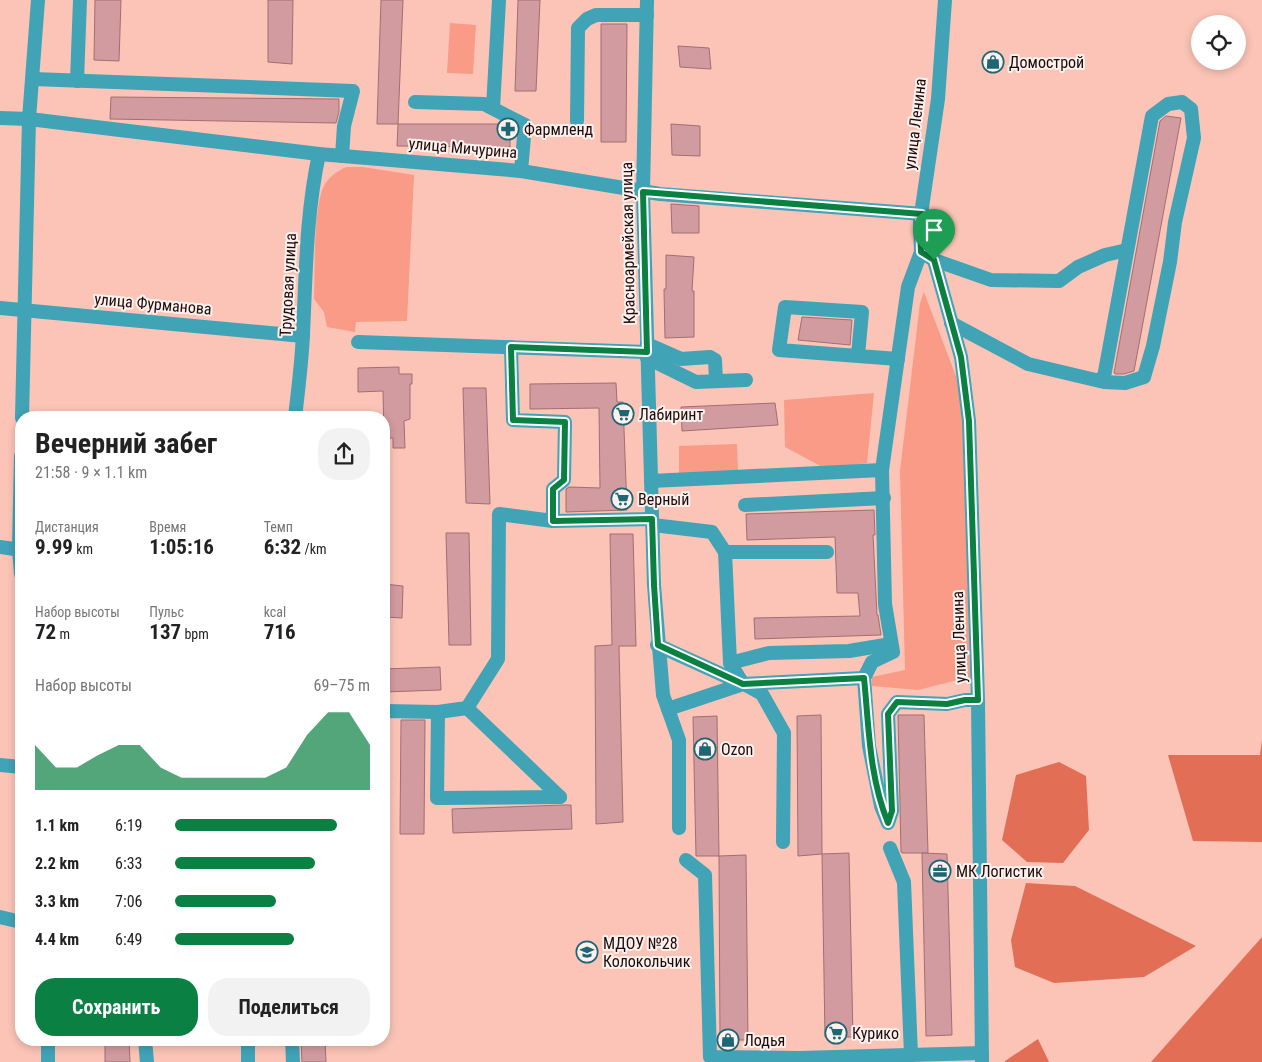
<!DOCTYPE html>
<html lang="ru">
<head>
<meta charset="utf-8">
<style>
	body { margin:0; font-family:"Roboto Condensed",sans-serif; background:#f2f2f2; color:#222; height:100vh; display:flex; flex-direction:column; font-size:19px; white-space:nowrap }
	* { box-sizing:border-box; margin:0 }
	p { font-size:16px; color:#767676 }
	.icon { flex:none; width:28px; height:28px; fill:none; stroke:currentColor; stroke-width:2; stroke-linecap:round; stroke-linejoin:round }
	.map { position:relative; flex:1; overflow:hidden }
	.panel { position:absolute; left:15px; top:411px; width:375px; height:635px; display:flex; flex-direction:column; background:#fff; border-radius:20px; box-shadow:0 2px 8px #0003 }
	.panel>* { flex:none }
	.tools { position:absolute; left:1191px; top:15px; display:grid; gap:10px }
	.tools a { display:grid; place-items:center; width:55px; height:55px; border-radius:50%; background:#fff; box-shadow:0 2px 8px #0003; font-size:25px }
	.pin { position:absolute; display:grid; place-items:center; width:42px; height:42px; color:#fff; margin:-51px -21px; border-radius:50% 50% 50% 0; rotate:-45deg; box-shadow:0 0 5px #0007 }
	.pin .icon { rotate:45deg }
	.round { display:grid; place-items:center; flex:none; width:52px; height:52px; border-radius:20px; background:#f2f2f2 }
	.headline { display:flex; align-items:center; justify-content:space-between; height:85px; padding:0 20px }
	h1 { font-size:28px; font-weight:700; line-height:38px }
	.figures { display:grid; grid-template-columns:repeat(3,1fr); gap:8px; height:85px; padding:5px 20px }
	.figures div { display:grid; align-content:center }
	.figures b { font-size:21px; font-weight:700 }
	.figures small { font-size:14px; font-weight:400 }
	.figures p { font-size:14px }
	.chart { height:140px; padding:10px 20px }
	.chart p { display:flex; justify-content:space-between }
	.chart svg { width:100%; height:90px; margin-top:5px; fill:#0b8043; opacity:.7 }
	.cta { display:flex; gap:10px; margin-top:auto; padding:10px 20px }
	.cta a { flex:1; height:58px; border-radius:20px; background:#0b8043; color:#fff; font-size:20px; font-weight:700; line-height:58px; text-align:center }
	.cta a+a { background:#f2f2f2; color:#222 }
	ul { padding:0 20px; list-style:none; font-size:16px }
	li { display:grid; grid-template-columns:80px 60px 1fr; align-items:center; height:38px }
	li i { height:12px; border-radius:6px; background:#0b8043 }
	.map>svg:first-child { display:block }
	.green { fill:#f99b86 }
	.forest { fill:#e26e55 }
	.building { fill:#d29ba0; stroke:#a16e73 }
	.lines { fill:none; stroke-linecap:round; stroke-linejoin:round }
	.minor { stroke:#40a3b6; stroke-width:14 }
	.route-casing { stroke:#fff; stroke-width:10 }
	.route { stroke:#0b8043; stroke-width:6 }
	.labels { text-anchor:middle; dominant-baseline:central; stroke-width:4; stroke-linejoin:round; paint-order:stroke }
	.poi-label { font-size:16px; fill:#1e0b08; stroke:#fcf1ee; text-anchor:start }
	.street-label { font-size:16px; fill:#1e0b08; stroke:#fcf1ee }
</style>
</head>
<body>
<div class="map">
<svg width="1262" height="1062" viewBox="0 0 1262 1062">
	<rect width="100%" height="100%" fill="#fbc4b7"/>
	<g class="green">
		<path d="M450,23l26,2 -3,49 -26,-1z"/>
		<path d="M346,167h17l51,8 -7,146 -51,1 -1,10 -28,-5 -3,-15 -10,-13c1,-25 -1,-96 11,-115 5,-8 13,-13 21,-17z"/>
		<path d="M924,292l33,87 6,33 7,265 -52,13 -46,-4v-9l33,-7 -5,-199 20,-168z"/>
		<path d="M874,393l-7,70 -41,6 -41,-22 -1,-47z"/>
		<path d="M737,444l1,28 -59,3v-29z"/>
	</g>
	<g class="forest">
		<path d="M1262,740v102l-69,-1 -25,-86h92z"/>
		<path d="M1059,762l27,14 3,54 -26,33 -36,-1 -25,-22 14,-65z"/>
		<path d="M1026,883l49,3 121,60 -52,31 -90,6 -39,-16 -4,-27z"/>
		<path d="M1262,937v125h-111z"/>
		<path d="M1038,1039l11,23h-44v-1z"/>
	</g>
	<g class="building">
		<path d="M95,0h26l-2,61 -25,-1z"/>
		<path d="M268,0h25l-1,64 -24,-2z"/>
		<path d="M381,0h22l-5,124h-21z"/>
		<path d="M518,0h22l-4,91h-21z"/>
		<path d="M601,24h26l-1,118h-25z"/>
		<path d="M678,46l31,2 2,21 -31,-2z"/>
		<path d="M111,97l228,2v13l-3,11 -226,-4z"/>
		<path d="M1166,116l15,2 -47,253 -10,3h-8l-2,-1 46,-252z"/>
		<path d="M398,124h106l6,3v20l-113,-1z"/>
		<path d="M671,124l29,2v30l-28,-1z"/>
		<path d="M671,204l28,2v27h-27z"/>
		<path d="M666,255l28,2 -2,34h2v46l-29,1 -1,-49h2z"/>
		<path d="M802,317l50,3 -2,25 -52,-5z"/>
		<path d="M399,367v7h13v10h-2v35l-6,2 1,27h-12v-10h-9l-1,-47 -25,1v-24z"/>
		<path d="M616,383l1,19h6l4,108 -61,2v-23l3,-2 31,1 -1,-80 -69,1v-25z"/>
		<path d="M463,388h23l4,116 -24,-1z"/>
		<path d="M775,403l3,22 -96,6 -1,-24z"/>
		<path d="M874,510l1,25h-2l4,80h1l3,20 -126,4 -1,-21 106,-2 -2,-23h-21l-2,-56 -88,3 -1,-26z"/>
		<path d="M446,533h23l2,112h-22z"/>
		<path d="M610,534h23l3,112h-17l4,176 -27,2 -1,-178 17,-1z"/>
		<path d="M384,584l19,2 -1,32 -18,-1z"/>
		<path d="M440,667l1,23 -57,2v-23z"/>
		<path d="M821,715l1,139 -24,2 -1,-140z"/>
		<path d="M898,715h26l4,138h-26l-1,-1z"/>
		<path d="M717,716l2,140h-23l-3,-139z"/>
		<path d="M401,720h24l-1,114h-24z"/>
		<path d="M563,805h8l1,24 -119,4 -1,-24z"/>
		<path d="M849,853l4,184h-28l-3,-183z"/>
		<path d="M922,853l25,1 5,181 -26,1z"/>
		<path d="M746,855l2,185h-28l-1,-184z"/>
		<path d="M105,1040h24l1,22h-25z"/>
		<path d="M301,1040h24l1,22h-24z"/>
	</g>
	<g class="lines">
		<g class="minor">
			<path d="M647,0l-4,192 11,393 9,110 16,45v88"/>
			<path d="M945,0l-7,99 -18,122 1,31 13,8 27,97 8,64 9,279 4,362"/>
			<path d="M33,79l320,12 -9,35 -2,30"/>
			<path d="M77,81l3,-81"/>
			<path d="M415,102l69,2 41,21 -4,46"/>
			<path d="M493,108l6,-108"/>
			<path d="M0,118l29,1 290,35 202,17 139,23 263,20"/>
			<path d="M577,121l1,-93 9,-9 9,-4h51"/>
			<path d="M921,252l-13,35 -26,183 3,134 8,48 -21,10 -8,16 5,68 12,60 7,17 4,-12 -4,-97 9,-12 50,2 18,-4h13"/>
			<path d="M934,260l57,20 68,1 19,-14 27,-12 22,-5"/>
			<path d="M0,308l303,28"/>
			<path d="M951,323l77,41 76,18 21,1 19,-6 9,-31 17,-84 5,-40 19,-84 -3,-29 -9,-7 -14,2 -16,12 -48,261 -6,3"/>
			<path d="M358,342l289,10"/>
			<path d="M647,344l34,15 29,-2 5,3 1,21"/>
			<path d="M511,347l2,73 52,2 -1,58 -11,9v32"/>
			<path d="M858,355l4,-43 -77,-5 -6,43 119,9"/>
			<path d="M647,358l49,24 50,-2"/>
			<path d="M22,418l7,-299 9,-119"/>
			<path d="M295,418c3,-28 7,-57 8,-85 3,-60 3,-119 16,-179"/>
			<path d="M21,456l-2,93 2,25"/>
			<path d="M651,481l231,-11"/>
			<path d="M745,505l139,-7"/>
			<path d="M653,525l59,7 13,20 5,111 13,21 121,-6"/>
			<path d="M0,547l21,3"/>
			<path d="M725,552h102"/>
			<path d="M657,645l86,39 -75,25"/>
			<path d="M730,663l39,-10 80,-2 42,-7"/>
			<path d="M744,684l18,10 22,39 -1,109"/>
			<path d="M467,708l93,89"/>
			<path d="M384,711l54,1 29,-4 31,-49 1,-145 54,7 99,-2"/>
			<path d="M438,712l-1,86 123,-1"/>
			<path d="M0,765l21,2"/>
			<path d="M890,848l14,34 7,173"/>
			<path d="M686,860l19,15 5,182 89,1v4"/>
			<path d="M0,917l21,5"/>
			<path d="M145,1040l2,22"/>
			<path d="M292,1040l1,22"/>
			<path d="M799,1058l183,-5"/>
			<path d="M48,1062v-22"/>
			<path d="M248,1062v-22"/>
		</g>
	</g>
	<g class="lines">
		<g class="route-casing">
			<path id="route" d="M643,192l279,22 -2,7 1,31 13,8 27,97 8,64 9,279h-13l-18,4 -50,-2 -9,12 4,97 -4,12c-19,-47 -19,-96 -24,-145l-121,6 -85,-39 -4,-60 -2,-66 -99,2v-32l11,-9 1,-58 -52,-2 -2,-73 136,5z"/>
		</g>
		<use href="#route" class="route"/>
	</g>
	<defs>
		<g id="shop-ring" transform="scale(1.125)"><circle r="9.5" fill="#fcf1ee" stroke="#1d6674" stroke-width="1.5"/><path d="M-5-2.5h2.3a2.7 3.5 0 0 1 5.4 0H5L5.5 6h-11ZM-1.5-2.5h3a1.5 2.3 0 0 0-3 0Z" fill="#1d6674"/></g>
		<g id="pharmacy-ring" transform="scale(1.125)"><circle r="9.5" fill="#fcf1ee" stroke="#1d6674" stroke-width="1.5"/><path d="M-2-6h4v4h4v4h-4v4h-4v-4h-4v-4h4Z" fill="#1d6674"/></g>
		<g id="supermarket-ring" transform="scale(1.125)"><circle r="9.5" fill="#fcf1ee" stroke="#1d6674" stroke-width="1.5"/><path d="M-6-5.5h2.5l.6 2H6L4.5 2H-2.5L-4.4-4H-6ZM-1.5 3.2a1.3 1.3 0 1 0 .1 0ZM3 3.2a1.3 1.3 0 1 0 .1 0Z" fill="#1d6674"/></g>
		<g id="office-ring" transform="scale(1.125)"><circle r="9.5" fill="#fcf1ee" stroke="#1d6674" stroke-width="1.5"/><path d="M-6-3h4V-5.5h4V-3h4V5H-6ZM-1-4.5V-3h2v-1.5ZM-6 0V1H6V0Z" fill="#1d6674"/></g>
		<g id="school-ring" transform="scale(1.125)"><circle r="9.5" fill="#fcf1ee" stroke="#1d6674" stroke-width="1.5"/><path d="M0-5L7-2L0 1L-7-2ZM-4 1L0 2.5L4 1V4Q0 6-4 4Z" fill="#1d6674"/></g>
	</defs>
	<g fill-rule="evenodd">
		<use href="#shop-ring" x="993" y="62"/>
		<use href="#pharmacy-ring" x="508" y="129"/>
		<use href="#supermarket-ring" x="623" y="414"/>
		<use href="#supermarket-ring" x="622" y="499"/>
		<use href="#shop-ring" x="705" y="749"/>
		<use href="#office-ring" x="940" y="871"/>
		<use href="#school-ring" x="587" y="952"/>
		<use href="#supermarket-ring" x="836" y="1033"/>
		<use href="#shop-ring" x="728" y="1040"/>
	</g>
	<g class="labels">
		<g class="poi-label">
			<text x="1009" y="62">Домострой</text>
			<text x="524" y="129">Фармленд</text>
			<text x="639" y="414">Лабиринт</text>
			<text x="638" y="499">Верный</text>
			<text x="721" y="749">Ozon</text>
			<text x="956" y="871">МК Логистик</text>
			<text x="603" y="943">МДОУ №28<tspan x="603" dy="18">Колокольчик</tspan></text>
			<text x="852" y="1033">Курико</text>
			<text x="744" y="1040">Лодья</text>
		</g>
		<g class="street-label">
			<text transform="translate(915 124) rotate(-83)">улица Ленина</text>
			<text transform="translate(463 148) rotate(5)">улица Мичурина</text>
			<text transform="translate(628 243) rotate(-91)">Красноармейская улица</text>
			<text transform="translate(288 285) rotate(-87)">Трудовая улица</text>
			<text transform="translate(153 304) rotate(5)">улица Фурманова</text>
			<text transform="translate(959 637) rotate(-92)">улица Ленина</text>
		</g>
	</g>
</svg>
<div class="tools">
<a><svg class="icon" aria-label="locate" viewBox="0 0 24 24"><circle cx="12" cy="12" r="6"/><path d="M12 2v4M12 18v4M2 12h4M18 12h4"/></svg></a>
</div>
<div class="pin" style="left:934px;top:260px;background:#1e9e55"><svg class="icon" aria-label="arrive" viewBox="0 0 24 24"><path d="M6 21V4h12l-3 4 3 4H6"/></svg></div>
<section class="panel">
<div class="headline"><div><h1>Вечерний забег</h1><p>21:58 · 9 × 1.1 km</p></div><a class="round"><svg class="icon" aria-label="share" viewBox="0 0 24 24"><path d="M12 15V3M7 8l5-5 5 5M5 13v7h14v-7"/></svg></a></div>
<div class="figures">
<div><p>Дистанция</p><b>9.99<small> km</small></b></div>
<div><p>Время</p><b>1:05:16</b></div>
<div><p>Темп</p><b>6:32<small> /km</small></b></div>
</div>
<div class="figures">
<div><p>Набор высоты</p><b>72<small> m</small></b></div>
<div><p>Пульс</p><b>137<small> bpm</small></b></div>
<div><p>kcal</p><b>716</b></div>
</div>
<div class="chart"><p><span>Набор высоты</span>69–75 m</p>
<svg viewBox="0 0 160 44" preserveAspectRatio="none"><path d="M0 44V22L10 33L20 33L30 27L40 22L50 22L60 33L70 38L80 38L90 38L100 38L110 38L120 33L130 17L140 6L150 6L160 22V44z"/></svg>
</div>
<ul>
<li><b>1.1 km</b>6:19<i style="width:83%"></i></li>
<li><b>2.2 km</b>6:33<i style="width:72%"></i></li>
<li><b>3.3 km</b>7:06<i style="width:52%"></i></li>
<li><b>4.4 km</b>6:49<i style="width:61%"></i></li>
</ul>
<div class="cta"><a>Сохранить</a><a>Поделиться</a></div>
</section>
</div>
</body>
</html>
